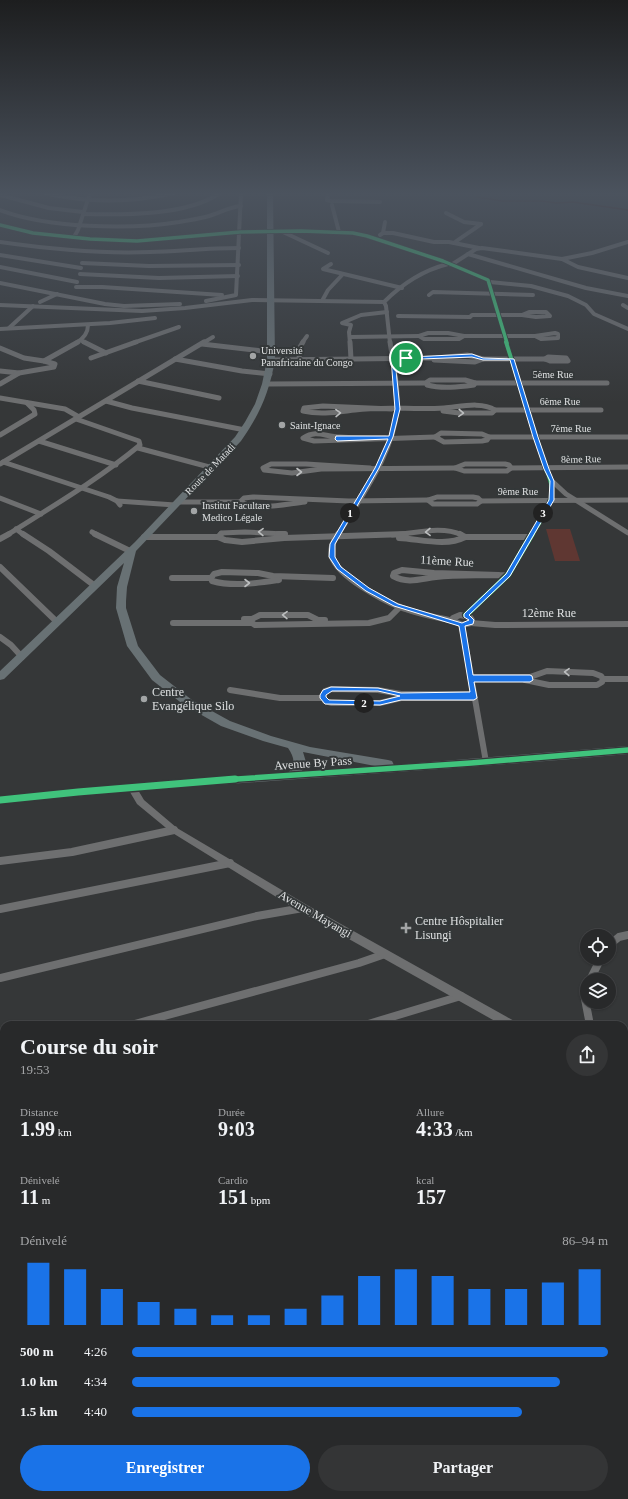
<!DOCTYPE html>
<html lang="fr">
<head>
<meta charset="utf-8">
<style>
	body { margin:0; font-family:"Times New Roman",serif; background:#343536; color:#f1f3f6; height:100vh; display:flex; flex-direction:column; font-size:15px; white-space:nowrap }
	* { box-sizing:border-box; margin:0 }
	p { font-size:13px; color:#a5a6a8 }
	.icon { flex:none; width:22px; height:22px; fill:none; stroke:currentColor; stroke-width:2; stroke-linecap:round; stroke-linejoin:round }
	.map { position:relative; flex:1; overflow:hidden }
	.panel { position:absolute; left:0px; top:1021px; width:628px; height:478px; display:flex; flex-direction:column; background:#28292a; border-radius:12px 12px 0 0; box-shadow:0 1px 3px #0004,0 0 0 1px #444547 }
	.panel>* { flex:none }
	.controls { position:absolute; left:580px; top:929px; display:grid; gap:8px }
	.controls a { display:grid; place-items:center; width:36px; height:36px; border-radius:50%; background:#28292a; box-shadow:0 1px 3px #0004,0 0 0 1px #444547; font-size:20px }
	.pin { position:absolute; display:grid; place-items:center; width:34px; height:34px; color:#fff; margin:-17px; border:2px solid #fff; border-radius:50%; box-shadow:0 1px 4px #0007 }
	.km { position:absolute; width:20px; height:20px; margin:-10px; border-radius:50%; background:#222; color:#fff; font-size:11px; line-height:20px; text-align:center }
	.round { display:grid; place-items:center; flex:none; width:42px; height:42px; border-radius:21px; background:#343536 }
	.head { display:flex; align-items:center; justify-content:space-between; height:68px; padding:0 20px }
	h1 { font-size:22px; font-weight:700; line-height:30px }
	.metrics { display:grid; grid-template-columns:repeat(3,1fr); gap:6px; height:68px; padding:4px 20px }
	.metrics div { display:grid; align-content:center }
	.metrics b { font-size:20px; font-weight:700 }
	.metrics small { font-size:11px; font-weight:400 }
	.metrics p { font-size:11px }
	.chart { height:112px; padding:8px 20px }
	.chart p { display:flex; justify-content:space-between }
	.chart svg { width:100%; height:72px; margin-top:4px; stroke:#1a73e8; stroke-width:6 }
	.button { display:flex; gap:8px; margin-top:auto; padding:8px 20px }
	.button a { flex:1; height:46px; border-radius:24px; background:#1a73e8; color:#fff; font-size:16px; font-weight:700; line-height:46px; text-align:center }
	.button a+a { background:#343536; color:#f1f3f6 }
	ul { padding:0 20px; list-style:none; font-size:13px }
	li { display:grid; grid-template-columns:64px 48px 1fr; align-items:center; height:30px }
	li i { height:10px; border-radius:5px; background:#1a73e8 }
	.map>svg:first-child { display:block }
	.green { fill:#5f3732 }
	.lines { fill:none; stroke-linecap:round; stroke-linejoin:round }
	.stream { stroke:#3d0f0c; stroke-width:1.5 }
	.minor-far4 { stroke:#6e6f70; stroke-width:4 }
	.minor-far3 { stroke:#6e6f70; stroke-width:5 }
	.minor-far2 { stroke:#6e6f70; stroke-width:6 }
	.minor-far1 { stroke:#6e6f70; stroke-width:8 }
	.minor { stroke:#6e6f70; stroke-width:10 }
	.tertiary { fill:#6e6f70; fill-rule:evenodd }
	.trunk { fill:#687174; fill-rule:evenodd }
	.cycleway-far3-casing { stroke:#343839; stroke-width:5 }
	.cycleway-far2-casing { stroke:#343839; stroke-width:6 }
	.cycleway-far1-casing { stroke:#343839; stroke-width:8 }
	.cycleway-casing { stroke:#343839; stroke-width:10 }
	.cycleway-far3 { stroke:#40c37c; stroke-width:3.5 }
	.cycleway-far2 { stroke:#40c37c; stroke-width:4 }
	.cycleway-far1 { stroke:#40c37c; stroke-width:5.5 }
	.cycleway { stroke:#40c37c; stroke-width:7 }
	.oneway { stroke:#bcbebf }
	.route { fill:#1a73e8; stroke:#fff; fill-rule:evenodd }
	.poi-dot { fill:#a3a5a6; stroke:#343839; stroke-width:1.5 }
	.labels { text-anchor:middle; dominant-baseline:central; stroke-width:4; stroke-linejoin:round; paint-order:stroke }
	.far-poi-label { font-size:10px; fill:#dee0e1; stroke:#343839; text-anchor:start }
	.far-street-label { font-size:10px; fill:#dee0e1; stroke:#343839 }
	.street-label { font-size:12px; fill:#dee0e1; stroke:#343839 }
	.poi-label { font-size:12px; fill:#dee0e1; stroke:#343839; text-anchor:start }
</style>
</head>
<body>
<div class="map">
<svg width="628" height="1499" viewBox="0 0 628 1499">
	<rect width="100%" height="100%" fill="#353738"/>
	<path class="green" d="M546,529h24l10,32h-25z"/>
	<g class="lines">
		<path class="stream" d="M477,197l25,4h40l14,2 17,-1 55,8"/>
		<g class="minor-far4">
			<path d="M44,193c44,10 86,10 130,0"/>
			<path d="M328,193l-1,7 4,1 49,1"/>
			<path d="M0,195l49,13 34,4"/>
			<path d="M332,205l7,27"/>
			<path d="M0,210c47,18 129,20 179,12 10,-2 20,-3 30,-6 11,-3 20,-9 32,-10"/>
			<path d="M446,213l18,9 17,2"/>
			<path d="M83,214c39,1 104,2 137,-21"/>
			<path d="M0,225l33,8 57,6 47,2 103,-9 61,-1 52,2 14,3 76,25 45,19 19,63"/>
			<path d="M283,232l45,21"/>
			<path d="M383,233h10l41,9h15l30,6"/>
			<path d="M380,235l3,-2 2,-11"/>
			<path d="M74,237l4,-7 12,-37"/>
			<path d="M0,242c49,7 100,12 150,10 30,-1 59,-4 89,-4"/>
			<path d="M454,243c5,-4 25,-17 27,-19"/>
			<path d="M468,254l118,34 42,8"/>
			<path d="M0,255l81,13"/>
			<path d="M562,259l16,8 50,11"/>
			<path d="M82,263l67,3 90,-1"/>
			<path d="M331,264l-8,5 79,19"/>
			<path d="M451,265l25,-16 6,-1 80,11 30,-6 36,-11"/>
			<path d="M0,267l77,15"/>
			<path d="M80,274l79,4 79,-2"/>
			<path d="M490,282l41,4 37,10 18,9 8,9 34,15"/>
			<path d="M0,283l105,21 19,2 56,-2"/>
			<path d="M76,287h26l120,8"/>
			<path d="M429,295l4,-3 100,3"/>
			<path d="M206,301l30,-6 5,-102"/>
			<path d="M322,301l6,-11 15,-16"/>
			<path d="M40,302l17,-8"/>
			<path d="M0,305l142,6 43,-3 67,-8 132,2"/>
			<path d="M623,305l5,3"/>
			<path d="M529,312h17l4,4 -14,1 -14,-2z"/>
			<path d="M398,316l72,1 2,-2h50"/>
			<path d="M9,328l24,-22"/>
			<path d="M0,329l110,-6 45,-5"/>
			<path d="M428,333h20l16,3 -5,3h-35l-5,-3z"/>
			<path d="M555,333l3,1v4l-17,1 -6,-3z"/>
			<path d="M464,336h71"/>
			<path d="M350,337l69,-1"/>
			<path d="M82,341l4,2"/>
			<path d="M76,343c7,-4 12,-9 12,-18"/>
			<path d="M133,343l46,-16"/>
			<path d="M203,343l10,-6"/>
			<path d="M302,343l5,-7"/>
			<path d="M350,343l-1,-11 2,-7 -9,-2 19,-8 26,-3"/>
			<path d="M390,343l-4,-37 -2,-4c17,-17 40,-32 64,-38"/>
		</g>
		<g class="minor-far3">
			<path d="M84,342l22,11"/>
			<path d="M350,342l1,17"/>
			<path d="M506,342l40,127c14,29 0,41 -14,66"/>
			<path d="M202,344l69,8"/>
			<path d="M0,348l24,10 20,3"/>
			<path d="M548,357l18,1 2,3h-18l-5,-2z"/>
			<path d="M91,358l45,-16"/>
			<path d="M175,359l67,12 28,3"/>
			<path d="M299,359l1,-12 3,-5"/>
			<path d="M271,360l165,-2 31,-3 16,4"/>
			<path d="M434,360l41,2 8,-3h62"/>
			<path d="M0,371l19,2"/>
			<path d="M430,380h35l10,3 -1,2c-15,2 -32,4 -47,0v-3z"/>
			<path d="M138,381l81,17"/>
			<path d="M475,383h132"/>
			<path d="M0,384l19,-11 35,-6 1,-3 -11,-3 34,-19"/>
			<path d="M268,384l158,-1"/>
			<path d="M0,398l65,11 14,8"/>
			<path d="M106,401l26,7 113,22"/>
			<path d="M392,409l-69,-3 -19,2 -1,3c18,4 34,1 52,-1 29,-4 59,0 89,-2 15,-1 37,-7 51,2"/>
			<path d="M443,411l16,2h33l3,-3h106"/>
			<path d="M441,433l41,1 7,3 -2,3 -5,1 -38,1 -9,-5z"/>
			<path d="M0,435l35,-21 -1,-4 -7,-7"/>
			<path d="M489,437h139"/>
			<path d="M385,438c-15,0 -30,0 -45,-1 -15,0 -23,-8 -37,1l11,3 121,-4"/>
			<path d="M39,441l77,24"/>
			<path d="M138,448l75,20"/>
			<path d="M3,462l106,35 8,4 3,4"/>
			<path d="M0,464l204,-122"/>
			<path d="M465,464h40l4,1 2,3 -4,3h-43l-9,-3z"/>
			<path d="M370,468l-64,-4h-35l-8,4 1,2 28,3 29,-4 134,-1"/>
			<path d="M511,468l117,-1"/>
			<path d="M552,481l14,13 62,39"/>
			<path d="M437,497h36l5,1 3,3 -4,3h-44l-5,-4z"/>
			<path d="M0,498l41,16"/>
			<path d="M117,501l58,4"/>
			<path d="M481,501l147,-1"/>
			<path d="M178,502h62c19,9 45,2 65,0"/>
			<path d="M240,502l4,-4 9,-1 96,4 79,-1"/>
			<path d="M16,529l8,6"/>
			<path d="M92,532l5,3"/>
			<path d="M7,535c46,-29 92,-56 133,-90l-1,-4 -63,-22"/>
			<path d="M220,535l1,-2 24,-1 40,2"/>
			<path d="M338,535c23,-39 55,-80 59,-126 2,-19 -4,-47 -7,-67"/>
			<path d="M392,535c22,-1 48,-10 70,0"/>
		</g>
		<g class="minor-far2">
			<path d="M23,534l26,17 46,35"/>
			<path d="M95,534l37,18"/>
			<path d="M278,534h7"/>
			<path d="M338,534c-4,6 -9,15 -6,23 6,19 50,43 68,50 17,7 36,10 54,14"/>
			<path d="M460,534l5,3"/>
			<path d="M144,537h74l7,3 17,2 42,-4 122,-4"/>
			<path d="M218,537l3,-3"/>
			<path d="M465,537h64"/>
			<path d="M399,538c21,1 47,9 66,-1"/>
			<path d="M0,539l9,-5"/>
			<path d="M0,567l57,55"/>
			<path d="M499,575l-65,-2 -32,-3 -8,3 -1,3c15,8 27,3 43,1 23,-3 48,-1 72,-2"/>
			<path d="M172,578h39l3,-4 8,-2 36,1 15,3 60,2"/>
			<path d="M211,578l1,3c21,6 46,2 67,-1"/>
			<path d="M460,615l10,2 2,3 -1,3 -9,2 -8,-4 -1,-3z"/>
			<path d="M466,615l42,-40 24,-41"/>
			<path d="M244,619h8l8,-4h48l10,5h7"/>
			<path d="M173,623h79l3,2 114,-2 20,-5 11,-11"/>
			<path d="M471,623l24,2 133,-1"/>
			<path d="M462,625l24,137"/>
			<path d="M0,637l11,8 11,12"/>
			<path d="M470,677h60l17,-6 46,2 8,3 2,3h25"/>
			<path d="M525,680l24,5h48l5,-3 1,-3"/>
			<path d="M230,690l50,8h43"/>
			<path d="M473,694h-72l-23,-4 -47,-1 -6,2 -2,4 2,6 6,2h49l21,-5h73"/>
		</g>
		<g class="minor-far1">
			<path d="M0,861l72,-9 102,-22"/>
			<path d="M0,909l230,-46"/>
			<path d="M609,945l10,-8 9,-2"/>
			<path d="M0,978l257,-62 46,-8"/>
			<path d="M590,980l11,-22"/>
			<path d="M587,988l-2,11 5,26"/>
			<path d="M131,1025l228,-62 26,-9"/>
			<path d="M365,1025l96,-29"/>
			<path d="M0,1062l4,-1"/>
		</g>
		<g class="minor">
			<path d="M0,1133l4,-1"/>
			<path d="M624,1187l4,-1"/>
			<path d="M0,1208l4,-2"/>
			<path d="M624,1281l4,-1"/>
			<path d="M0,1293l4,-2"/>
			<path d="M0,1392l4,-1"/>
			<path d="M624,1494l2,5"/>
			<path d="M535,1495l1,4"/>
			<path d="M0,1496l4,-2"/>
			<path d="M315,1499l23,-4"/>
		</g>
		<g class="tertiary">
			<path d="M132,784l3,1 9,15 33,28 130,77 209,117 2,3h-16l-203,-114 -128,-79 -34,-28 -10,-17z"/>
			<path d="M624,1089l4,1v13l-4,-1z"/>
		</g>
		<path class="trunk" d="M267,193h6l2,167c-6,33 -15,54 -34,81l-105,110 -9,36 -1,14v7l12,38 22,29 32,25 38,21 41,15 39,11 78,13 4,1 2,4 234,-19v8c-209,19 -419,28 -628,50v-8l157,-15 132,-9c7,-9 5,-15 -1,-24l-25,-7 -42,-15 -37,-21 -32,-25 -25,-34 -11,-38 1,-21 7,-24 -120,116 -4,1v-9l135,-129 100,-105 10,-15 10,-18 7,-20 5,-24zM303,752l72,14 -73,5 4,-9z"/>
		<g class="cycleway-far3-casing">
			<path id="cycleway-far3" d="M0,225l33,8 57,6 47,2 103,-9 61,-1 52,2 14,3 76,25 45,19 19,63"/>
		</g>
		<g class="cycleway-far2-casing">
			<path id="cycleway-far2" d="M506,342l40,127c14,29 0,41 -14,66"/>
		</g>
		<g class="cycleway-far1-casing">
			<g id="cycleway-far1">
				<path d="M466,615l42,-40 24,-41"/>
				<path d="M222,780l249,-17 157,-13"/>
			</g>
		</g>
		<g class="cycleway-casing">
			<path id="cycleway" d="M0,800l78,-8 157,-13"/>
		</g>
		<use href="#cycleway-far3" class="cycleway-far3"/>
		<use href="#cycleway-far2" class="cycleway-far2"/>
		<use href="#cycleway-far1" class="cycleway-far1"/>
		<use href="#cycleway" class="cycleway"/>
	</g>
	<defs><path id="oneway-chevron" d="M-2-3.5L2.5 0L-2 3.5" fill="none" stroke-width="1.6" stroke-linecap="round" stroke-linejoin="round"/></defs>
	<g class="oneway">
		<use href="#oneway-chevron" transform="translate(338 413) rotate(-1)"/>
		<use href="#oneway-chevron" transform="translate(461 413) rotate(3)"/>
		<use href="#oneway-chevron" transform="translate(299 472)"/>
		<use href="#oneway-chevron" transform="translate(261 532) rotate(-179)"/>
		<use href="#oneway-chevron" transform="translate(428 532) rotate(179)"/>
		<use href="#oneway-chevron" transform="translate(247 583)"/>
		<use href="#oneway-chevron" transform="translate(285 615) rotate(-179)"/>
		<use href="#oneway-chevron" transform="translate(567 672) rotate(-179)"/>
	</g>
	<linearGradient id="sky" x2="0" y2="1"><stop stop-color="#1d1e1f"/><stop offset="0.48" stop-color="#4b535e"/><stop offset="1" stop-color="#4b535e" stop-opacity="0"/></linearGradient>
	<rect width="628" height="403" fill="url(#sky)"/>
	<path class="route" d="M472,354l11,4 31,1 24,78 11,32 5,12v19l-44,76 -41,39 5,5 -1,4 -8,2 8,49h57l2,1 1,4 -3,2h-56l3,16 -3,2h-73l-21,5 -55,-1 -5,-6v-3l3,-5 8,-3 47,1 23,5 69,-1 -11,-66 -65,-20 -28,-15 -29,-22 -8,-12 1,-13 45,-76 13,-29 -51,2 -2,-2 1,-3h53l6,-27 -4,-51zM472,357l11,3h27l23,77 11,32 6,12 -1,19 -43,74 -42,40v3l5,3 -7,3 -64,-19 -29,-16 -28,-21 -6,-10v-13l44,-76 14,-31 7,-28 -5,-49zM332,691h46l22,5 -20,5 -51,-1 -3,-3v-2z"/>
	<g class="poi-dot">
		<circle cx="253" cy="356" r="4"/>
		<circle cx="282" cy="425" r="4"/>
		<circle cx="194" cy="511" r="4"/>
		<circle cx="144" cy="699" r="4"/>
		<path d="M404 922h4v4h4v4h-4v4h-4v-4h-4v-4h4z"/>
	</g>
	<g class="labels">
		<g class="far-poi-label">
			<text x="261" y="350">Université<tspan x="261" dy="12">Panafricaine du Congo</tspan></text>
			<text x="290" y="425">Saint-Ignace</text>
			<text x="202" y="505">Institut Facultare<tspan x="202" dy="12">Medico Légale</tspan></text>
		</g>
		<g class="far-street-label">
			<text x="553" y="374">5ème Rue</text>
			<text x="560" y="401">6ème Rue</text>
			<text x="571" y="428">7ème Rue</text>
			<text transform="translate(581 459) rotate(-1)">8ème Rue</text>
			<text transform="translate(210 469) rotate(-46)">Route de Matadi</text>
			<text x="518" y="491">9ème Rue</text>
		</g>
		<g class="street-label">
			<text transform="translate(447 561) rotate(3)">11ème Rue</text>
			<text x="549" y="613">12ème Rue</text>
			<text transform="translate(313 763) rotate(-4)">Avenue By Pass</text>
			<text transform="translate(315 914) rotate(30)">Avenue Mayangi</text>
		</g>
		<g class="poi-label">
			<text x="152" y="692">Centre<tspan x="152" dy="14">Evangélique Silo</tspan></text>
			<text x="415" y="921">Centre Hôspitalier<tspan x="415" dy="14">Lisungi</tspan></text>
		</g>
	</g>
</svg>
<div class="controls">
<a><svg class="icon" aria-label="locate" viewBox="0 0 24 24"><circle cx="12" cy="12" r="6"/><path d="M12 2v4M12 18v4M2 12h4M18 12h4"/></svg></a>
<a><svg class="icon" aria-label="layers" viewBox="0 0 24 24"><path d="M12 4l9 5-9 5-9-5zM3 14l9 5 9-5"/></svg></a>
</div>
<div class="pin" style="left:406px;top:358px;background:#1e9e55"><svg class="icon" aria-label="arrive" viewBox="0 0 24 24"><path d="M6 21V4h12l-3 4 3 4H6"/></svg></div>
<b class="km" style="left:350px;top:513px">1</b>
<b class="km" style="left:364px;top:703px">2</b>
<b class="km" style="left:543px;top:513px">3</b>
<section class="panel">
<div class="head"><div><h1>Course du soir</h1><p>19:53</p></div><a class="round"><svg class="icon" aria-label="share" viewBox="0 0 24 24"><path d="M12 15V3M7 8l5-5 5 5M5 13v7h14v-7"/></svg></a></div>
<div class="metrics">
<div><p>Distance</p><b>1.99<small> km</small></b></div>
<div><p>Durée</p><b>9:03</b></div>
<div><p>Allure</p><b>4:33<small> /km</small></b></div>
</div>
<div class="metrics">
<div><p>Dénivelé</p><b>11<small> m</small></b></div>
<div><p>Cardio</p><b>151<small> bpm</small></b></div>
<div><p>kcal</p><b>157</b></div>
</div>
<div class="chart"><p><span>Dénivelé</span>86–94 m</p>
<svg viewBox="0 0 160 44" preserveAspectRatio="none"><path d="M5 44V6M15 44V10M25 44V22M35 44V30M45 44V34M55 44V38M65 44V38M75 44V34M85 44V26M95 44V14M105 44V10M115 44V14M125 44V22M135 44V22M145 44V18M155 44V10"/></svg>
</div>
<ul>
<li><b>500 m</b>4:26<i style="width:100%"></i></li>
<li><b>1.0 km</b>4:34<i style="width:90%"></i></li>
<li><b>1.5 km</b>4:40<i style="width:82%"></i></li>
</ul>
<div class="button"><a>Enregistrer</a><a>Partager</a></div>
</section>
</div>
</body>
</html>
